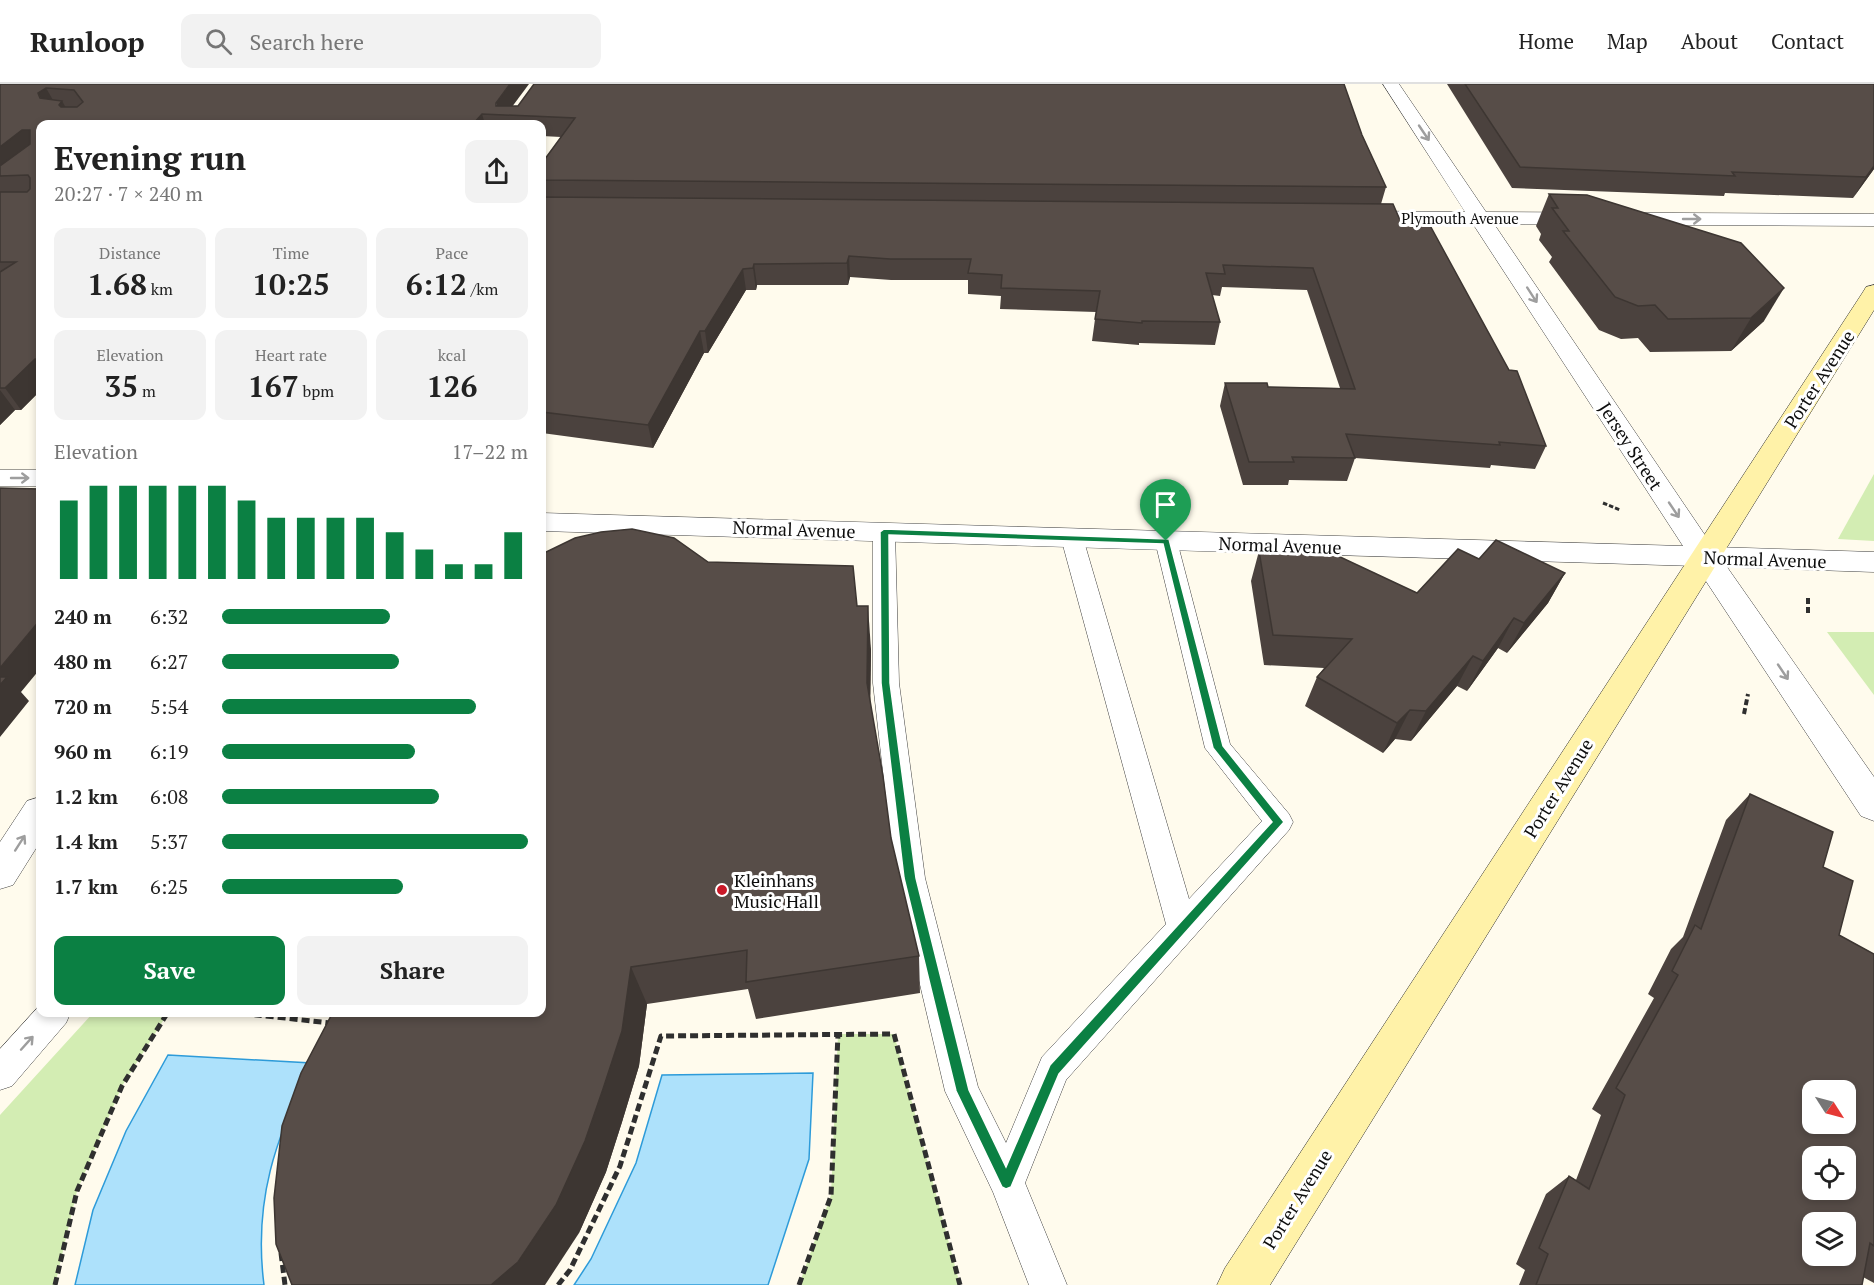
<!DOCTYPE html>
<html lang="en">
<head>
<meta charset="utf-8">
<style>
	body { margin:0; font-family:"PT Serif",serif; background:#f2f2f2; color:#222; height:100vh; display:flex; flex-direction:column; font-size:22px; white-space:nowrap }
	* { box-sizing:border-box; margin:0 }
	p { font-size:20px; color:#767676 }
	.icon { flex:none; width:33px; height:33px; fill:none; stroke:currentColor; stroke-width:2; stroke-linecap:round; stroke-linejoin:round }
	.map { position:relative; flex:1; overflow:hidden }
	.side { position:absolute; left:36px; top:36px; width:510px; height:897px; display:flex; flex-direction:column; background:#fff; border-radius:12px; box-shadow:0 3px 9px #0003 }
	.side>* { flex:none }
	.needle { width:39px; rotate:126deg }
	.buttons { position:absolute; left:1802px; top:996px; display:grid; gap:12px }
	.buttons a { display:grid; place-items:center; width:54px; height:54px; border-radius:12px; background:#fff; box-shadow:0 3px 9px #0003; font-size:30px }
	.pin { position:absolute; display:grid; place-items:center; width:51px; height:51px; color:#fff; margin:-62px -26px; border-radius:50% 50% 50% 0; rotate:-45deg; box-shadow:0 0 6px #0007 }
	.pin .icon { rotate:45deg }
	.round { display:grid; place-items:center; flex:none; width:63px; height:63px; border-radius:12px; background:#f2f2f2 }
	.overview { display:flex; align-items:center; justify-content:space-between; height:102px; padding:0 18px }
	h1 { font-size:33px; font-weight:600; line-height:45px }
	.figures { display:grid; grid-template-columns:repeat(3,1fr); gap:9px; height:102px; padding:6px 18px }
	.figures div { display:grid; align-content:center; border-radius:12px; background:#f2f2f2; text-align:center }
	.figures b { font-size:30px; font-weight:600 }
	.figures small { font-size:16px; font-weight:400 }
	.figures p { font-size:16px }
	.chart { height:168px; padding:12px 18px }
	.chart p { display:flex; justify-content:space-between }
	.chart svg { width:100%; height:108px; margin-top:6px; stroke:#0b8043; stroke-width:6 }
	.cta { display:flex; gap:12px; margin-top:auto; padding:12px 18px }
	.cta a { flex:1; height:69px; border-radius:12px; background:#0b8043; color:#fff; font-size:24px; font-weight:600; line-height:69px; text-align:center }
	.cta a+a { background:#f2f2f2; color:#222 }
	ul { padding:0 18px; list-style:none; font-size:20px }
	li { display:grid; grid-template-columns:96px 72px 1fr; align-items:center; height:45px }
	li i { height:15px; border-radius:8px; background:#0b8043 }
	header { display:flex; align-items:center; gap:36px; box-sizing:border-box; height:84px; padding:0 30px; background:#fff; border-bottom:2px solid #e0e0e0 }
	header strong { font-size:28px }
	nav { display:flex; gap:33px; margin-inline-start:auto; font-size:21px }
	.search { width:420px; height:54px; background:#f2f2f2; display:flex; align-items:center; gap:15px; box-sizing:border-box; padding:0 21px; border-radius:12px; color:#767676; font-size:22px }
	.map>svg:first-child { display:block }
	.green { fill:#d3edb3 }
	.water { fill:#ade1fb; stroke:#2d9bd9; stroke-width:1.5 }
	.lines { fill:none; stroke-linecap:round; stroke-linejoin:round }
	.lane-casing { stroke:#404040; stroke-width:1 }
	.street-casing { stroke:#404040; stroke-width:1 }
	.secondary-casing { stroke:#2f2f2f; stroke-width:1 }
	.path-far2 { stroke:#2f2f2f; stroke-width:3; stroke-dasharray:4.5 2; stroke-linecap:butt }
	.path-far1 { stroke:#2f2f2f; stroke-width:4; stroke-dasharray:6 3; stroke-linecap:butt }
	.path { stroke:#2f2f2f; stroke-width:5; stroke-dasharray:8 4; stroke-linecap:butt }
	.lane { fill:#fff; fill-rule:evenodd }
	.street { fill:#fff; fill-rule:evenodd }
	.secondary { fill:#fff2a8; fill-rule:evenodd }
	.wall { fill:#4b423e }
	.shaded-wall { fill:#3d3632 }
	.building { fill:#574d48; stroke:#3d3632; stroke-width:1.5; fill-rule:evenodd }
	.oneway { stroke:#9e9e9e }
	.route { fill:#0b8043; stroke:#fff; stroke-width:1.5; fill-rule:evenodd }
	.poi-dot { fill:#c91928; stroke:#fff; stroke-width:2 }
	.labels { text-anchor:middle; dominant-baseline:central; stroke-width:6; stroke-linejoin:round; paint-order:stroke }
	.far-street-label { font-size:15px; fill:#0d0d0d; stroke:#fff }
	.street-label { font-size:18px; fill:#0d0d0d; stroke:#fff }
	.poi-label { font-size:18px; fill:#0d0d0d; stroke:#fff; text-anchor:start }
</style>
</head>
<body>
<header>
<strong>Runloop</strong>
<div class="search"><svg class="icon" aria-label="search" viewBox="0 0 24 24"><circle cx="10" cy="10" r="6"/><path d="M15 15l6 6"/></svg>Search here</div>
<nav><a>Home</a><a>Map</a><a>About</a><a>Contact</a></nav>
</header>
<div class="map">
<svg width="1874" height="1201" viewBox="0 0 1874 1201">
	<rect width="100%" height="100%" fill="#fffbed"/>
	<g class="green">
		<path d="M1874,390v67l-36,-2z"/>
		<path d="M1827,548h47v63z"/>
		<path d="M93,929h75l-46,73 -45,105 -22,94h-55v-170z"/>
		<path d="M838,950h56l66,251h-161l32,-90z"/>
	</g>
	<g class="water">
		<path d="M168,971l143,8c-35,76 -58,137 -47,222h-189l18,-75 33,-79z"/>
		<path d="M813,989l-4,86 -41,126h-194l17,-26 45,-96 26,-88z"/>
	</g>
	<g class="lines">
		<g class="lane-casing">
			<g id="lane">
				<path d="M884,441l8,2 3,5 4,151 26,195 53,209 28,56 36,-86 124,-133 -105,-386 3,-5 8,-2 8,2 3,5 106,361 73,-78 -57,-73 -50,-207 3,-5 8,-2 8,2 3,5 53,203 59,70 4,8 -4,8 -223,250 -41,103 42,102h-38l-36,-93 -48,-101 -50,-213 -22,-195v-151l3,-5z"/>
				<path d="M40,921v7h31l-5,11 -54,63 -12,4v-41z"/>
			</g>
		</g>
		<g class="street-casing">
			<g id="street">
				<path d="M1383,0h16l87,128 388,2v12l-380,-2 219,323 161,5v20l-147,-5 147,210v44l-13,-5 -165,-250 -1154,-35v-18l1141,33 -210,-322 -120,-1 -7,-2 -3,-4 3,-4 7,-2 112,1z"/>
				<rect x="0" y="386" width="40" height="16"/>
				<path d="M40,713v45l-27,43 -13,4v-47l27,-41z"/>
			</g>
		</g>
		<g class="secondary-casing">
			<path id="secondary" d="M1874,201v25l-604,975h-53l8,-17 638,-976 3,-5z"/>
		</g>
		<path class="path-far2" d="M1603,419l17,7"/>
		<g class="path-far1">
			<path d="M1808,514v16"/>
			<path d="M1744,630l4,-20"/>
		</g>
		<g class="path">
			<path d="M230,928l100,11"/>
			<path d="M281,1169l4,32"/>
			<path d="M55,1201l22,-94 45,-105 46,-74"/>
			<path d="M558,1201l12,-15 50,-104 41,-130 233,-2 66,251"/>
			<path d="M799,1201l32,-89 7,-162"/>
		</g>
		<use href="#lane" class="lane"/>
		<use href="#street" class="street"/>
		<use href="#secondary" class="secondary"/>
	</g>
	<g class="wall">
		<path d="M0,0l513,22 849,29 24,52 -5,17 19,16 146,226 -11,23 -44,-4 -1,3 -135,-10 -8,23 -58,-1 -1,5h-45l-23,-79 5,-23 43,4 72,1 -33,-98 -85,-3 -2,9 -8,-1 8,27 -5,23 -76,-2v2l-47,-4 4,-29 -96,-3 1,-13 -33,-2v-14h-77l-41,-3 -2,8h-91l-1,5h-10l-38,63h-4l-51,95 -111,-15v-270l19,-26 -19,-1v-12h-502v267l-19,19h-6l-15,15z"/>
		<path d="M1447,0h427v85l-21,29 -128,-5 -1,3 -212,-8z"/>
		<path d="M1549,110l215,127 -33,30 -81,1 -12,-14 -17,1 -22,-9 -50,-68 3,-5 -13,-17 2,-6 -5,-8z"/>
		<path d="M1259,467l158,42 62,-34 86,14 -17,30 -41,50 -9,-5 -31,43 -10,-5 -46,55 -16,-2 -12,14 -78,-47 12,-29 7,-9 -60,-3 -13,-84z"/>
		<path d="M708,478l149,44 14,44 -1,51 21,137 28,118 1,37 -164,26 -8,-30 -101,15 -8,62 -17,56 -16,50 -27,61z"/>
		<path d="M1750,710l73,73 16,68 35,19v329l-11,-6 -1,8h-343l6,-15 -9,-6 30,-70 23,-18 7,4 25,-65 -9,-6 62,-111 -6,-4 23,-45 12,-12 43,-117z"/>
	</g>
	<g class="shaded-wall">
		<path d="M510,0h19l-23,31h-8l-2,-12z"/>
		<path d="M46,4l11,19 -8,5 -11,-19z"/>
		<path d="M62,17l11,19 -14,-15z"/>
		<path d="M482,30l3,10h-12z"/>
		<path d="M22,46h8l10,18 -40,18v-19z"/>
		<path d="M1874,82v3l-21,29 13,-21z"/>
		<path d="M849,172l1,21 -2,8 -1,-22z"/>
		<path d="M754,180l3,21 -1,5 -3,-22z"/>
		<path d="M743,185l3,21 -38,63 -3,-22z"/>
		<path d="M1784,204l-20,33 -33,30 20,-33z"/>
		<path d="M700,247l4,22 -51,95 -5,-23z"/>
		<path d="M35,275l5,8v24l-19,19 -16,-22z"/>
		<path d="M0,306l15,20 -15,15z"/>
		<path d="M1565,489l-17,30 -41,50 17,-30z"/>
		<path d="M868,522l3,44 -1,75 -3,-42z"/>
		<path d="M1514,534l-16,30 -31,43 16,-30z"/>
		<path d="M40,536v49l-19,23 8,9 -29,36v-69z"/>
		<path d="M1473,572l-16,30 -46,55 15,-30z"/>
		<path d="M1410,626l-15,29 -12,14 14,-30z"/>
		<path d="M631,883l16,37 -8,62 -17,56 -16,50 -27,61 -34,52h-54z"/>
	</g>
	<g class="building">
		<path d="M0,0h510l-14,19v3h22l16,-22h810l18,51 24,52 -844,-7v-17l33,-45 -93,-4 -9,10h-433v236l-5,-1 -30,29h-5v-116l16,-10h-16v-70h27l3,-3v-11l-2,-3 -28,1v-10l30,-22v-14h-8l-22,17zM46,4l28,2 9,12 -6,5h-16l-2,-2 3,-4 -22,-3 -2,-5z"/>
		<path d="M1465,0h409v82l-8,11 -134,-5 3,4 -215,-9z"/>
		<path d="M1549,110l38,1 154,48 43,45 -33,30 -83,1 -13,-14 -17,1 -23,-9 -52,-66h6l-17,-23h6z"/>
		<path d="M542,113l851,7 7,16h27l82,150 8,1 29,75 -47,-4 1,3 -154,-11 9,24 -63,-1 2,5h-45l-24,-79h42l1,4 87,2 -42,-121 -90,-3 2,9 -19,-1 14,49 -78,-1v2l-47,-4 5,-28 -99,-3 1,-13 -34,-2 3,-14h-81l-41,-3 -2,7 -93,1 -1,4 -10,1 -38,62h-5l-52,94 -106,-13z"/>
		<path d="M0,404l40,1v131l-40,48z"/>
		<path d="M632,445l42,9 34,24 145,4 4,40h11l-1,77 16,93 8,62 28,118 -173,26 1,-32 -116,17 -9,64 -19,58 -18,52 -29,64 -38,57 -27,23h-199l-16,-41 -2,-46 8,-72 19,-53 32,-61h209v-458l33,-16 26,-6z"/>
		<path d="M1496,456l69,33 -41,50 -10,-5 -31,43 -10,-5 -47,55 -16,-1 -13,13 -80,-46 35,-38 -79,-4 -14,-84 77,4 81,38 41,-44 21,10z"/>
		<path d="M0,593h7l-7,8z"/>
		<path d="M1750,710l83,38 -10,35 30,14 -14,54 35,19v292l-4,-3 -8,42h-326l12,-31 -9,-6 30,-72 20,13 36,-94 -9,-7 62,-113 -6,-4 23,-46 6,4zM1812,1006h33v34h-33zM1812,1072h33v34h-33zM1812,1138h33v34h-33z"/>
	</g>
	<defs><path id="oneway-shaft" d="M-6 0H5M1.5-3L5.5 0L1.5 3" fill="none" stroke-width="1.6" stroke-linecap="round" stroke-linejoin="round" transform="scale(1.5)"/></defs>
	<g class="oneway">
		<use href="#oneway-shaft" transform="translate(1424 49) rotate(56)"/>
		<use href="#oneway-shaft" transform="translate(1692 135)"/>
		<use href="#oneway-shaft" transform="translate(1532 211) rotate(57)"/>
		<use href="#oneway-shaft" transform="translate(20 394)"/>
		<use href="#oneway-shaft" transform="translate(1674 426) rotate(56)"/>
		<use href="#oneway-shaft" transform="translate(1783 588) rotate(56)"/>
		<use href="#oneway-shaft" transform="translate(20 759) rotate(-57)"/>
		<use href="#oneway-shaft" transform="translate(27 959) rotate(-48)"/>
	</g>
	<path class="route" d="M884,445l285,10 54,207 61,76 -225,252 -48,113 -5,2 -4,-2 -46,-96 -52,-213 -23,-195 -1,-151zM889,451l274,9 50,204 59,74 -222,243 -44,102 -37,-77 -53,-212 -26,-195z"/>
	<circle class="poi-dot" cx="722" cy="806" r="6"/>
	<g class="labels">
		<g class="far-street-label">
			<text x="1460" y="134">Plymouth Avenue</text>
		</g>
		<g class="street-label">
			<text transform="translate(1819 295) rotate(-57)">Porter Avenue</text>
			<text transform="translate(1631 362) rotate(57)">Jersey Street</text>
			<text transform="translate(794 445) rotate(2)">Normal Avenue</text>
			<text transform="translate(1280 461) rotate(2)">Normal Avenue</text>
			<text transform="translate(1765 475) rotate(2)">Normal Avenue</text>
			<text transform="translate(1558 704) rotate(-58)">Porter Avenue</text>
			<text transform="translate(1297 1115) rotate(-58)">Porter Avenue</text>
		</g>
		<g class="poi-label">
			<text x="734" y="796">Kleinhans<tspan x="734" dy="21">Music Hall</tspan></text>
		</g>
	</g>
</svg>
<div class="buttons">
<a><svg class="needle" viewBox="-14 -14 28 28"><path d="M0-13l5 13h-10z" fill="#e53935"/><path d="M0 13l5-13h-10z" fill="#767676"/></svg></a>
<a><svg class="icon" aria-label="locate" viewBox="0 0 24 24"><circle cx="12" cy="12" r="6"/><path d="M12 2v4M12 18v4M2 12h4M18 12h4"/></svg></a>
<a><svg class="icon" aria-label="layers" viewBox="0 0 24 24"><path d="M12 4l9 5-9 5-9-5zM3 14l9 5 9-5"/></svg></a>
</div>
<div class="pin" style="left:1166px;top:457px;background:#1e9e55"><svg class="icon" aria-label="arrive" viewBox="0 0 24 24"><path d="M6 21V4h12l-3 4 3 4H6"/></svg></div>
<section class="side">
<div class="overview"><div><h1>Evening run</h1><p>20:27 · 7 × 240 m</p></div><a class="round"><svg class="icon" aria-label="share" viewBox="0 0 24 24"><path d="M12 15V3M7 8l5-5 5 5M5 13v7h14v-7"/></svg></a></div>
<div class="figures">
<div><p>Distance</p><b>1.68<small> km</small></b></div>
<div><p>Time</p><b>10:25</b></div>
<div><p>Pace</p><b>6:12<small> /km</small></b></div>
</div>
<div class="figures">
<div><p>Elevation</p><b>35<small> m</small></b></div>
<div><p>Heart rate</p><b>167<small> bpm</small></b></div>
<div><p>kcal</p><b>126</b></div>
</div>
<div class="chart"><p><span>Elevation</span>17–22 m</p>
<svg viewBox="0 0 160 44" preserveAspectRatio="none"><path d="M5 44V12M15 44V6M25 44V6M35 44V6M45 44V6M55 44V6M65 44V12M75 44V19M85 44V19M95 44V19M105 44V19M115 44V25M125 44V32M135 44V38M145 44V38M155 44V25"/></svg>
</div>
<ul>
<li><b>240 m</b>6:32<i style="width:55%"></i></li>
<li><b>480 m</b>6:27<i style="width:58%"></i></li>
<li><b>720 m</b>5:54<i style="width:83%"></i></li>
<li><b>960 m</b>6:19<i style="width:63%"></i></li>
<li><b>1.2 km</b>6:08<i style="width:71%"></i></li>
<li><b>1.4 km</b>5:37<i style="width:100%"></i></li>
<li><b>1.7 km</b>6:25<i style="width:59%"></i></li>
</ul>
<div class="cta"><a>Save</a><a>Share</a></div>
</section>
</div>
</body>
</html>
